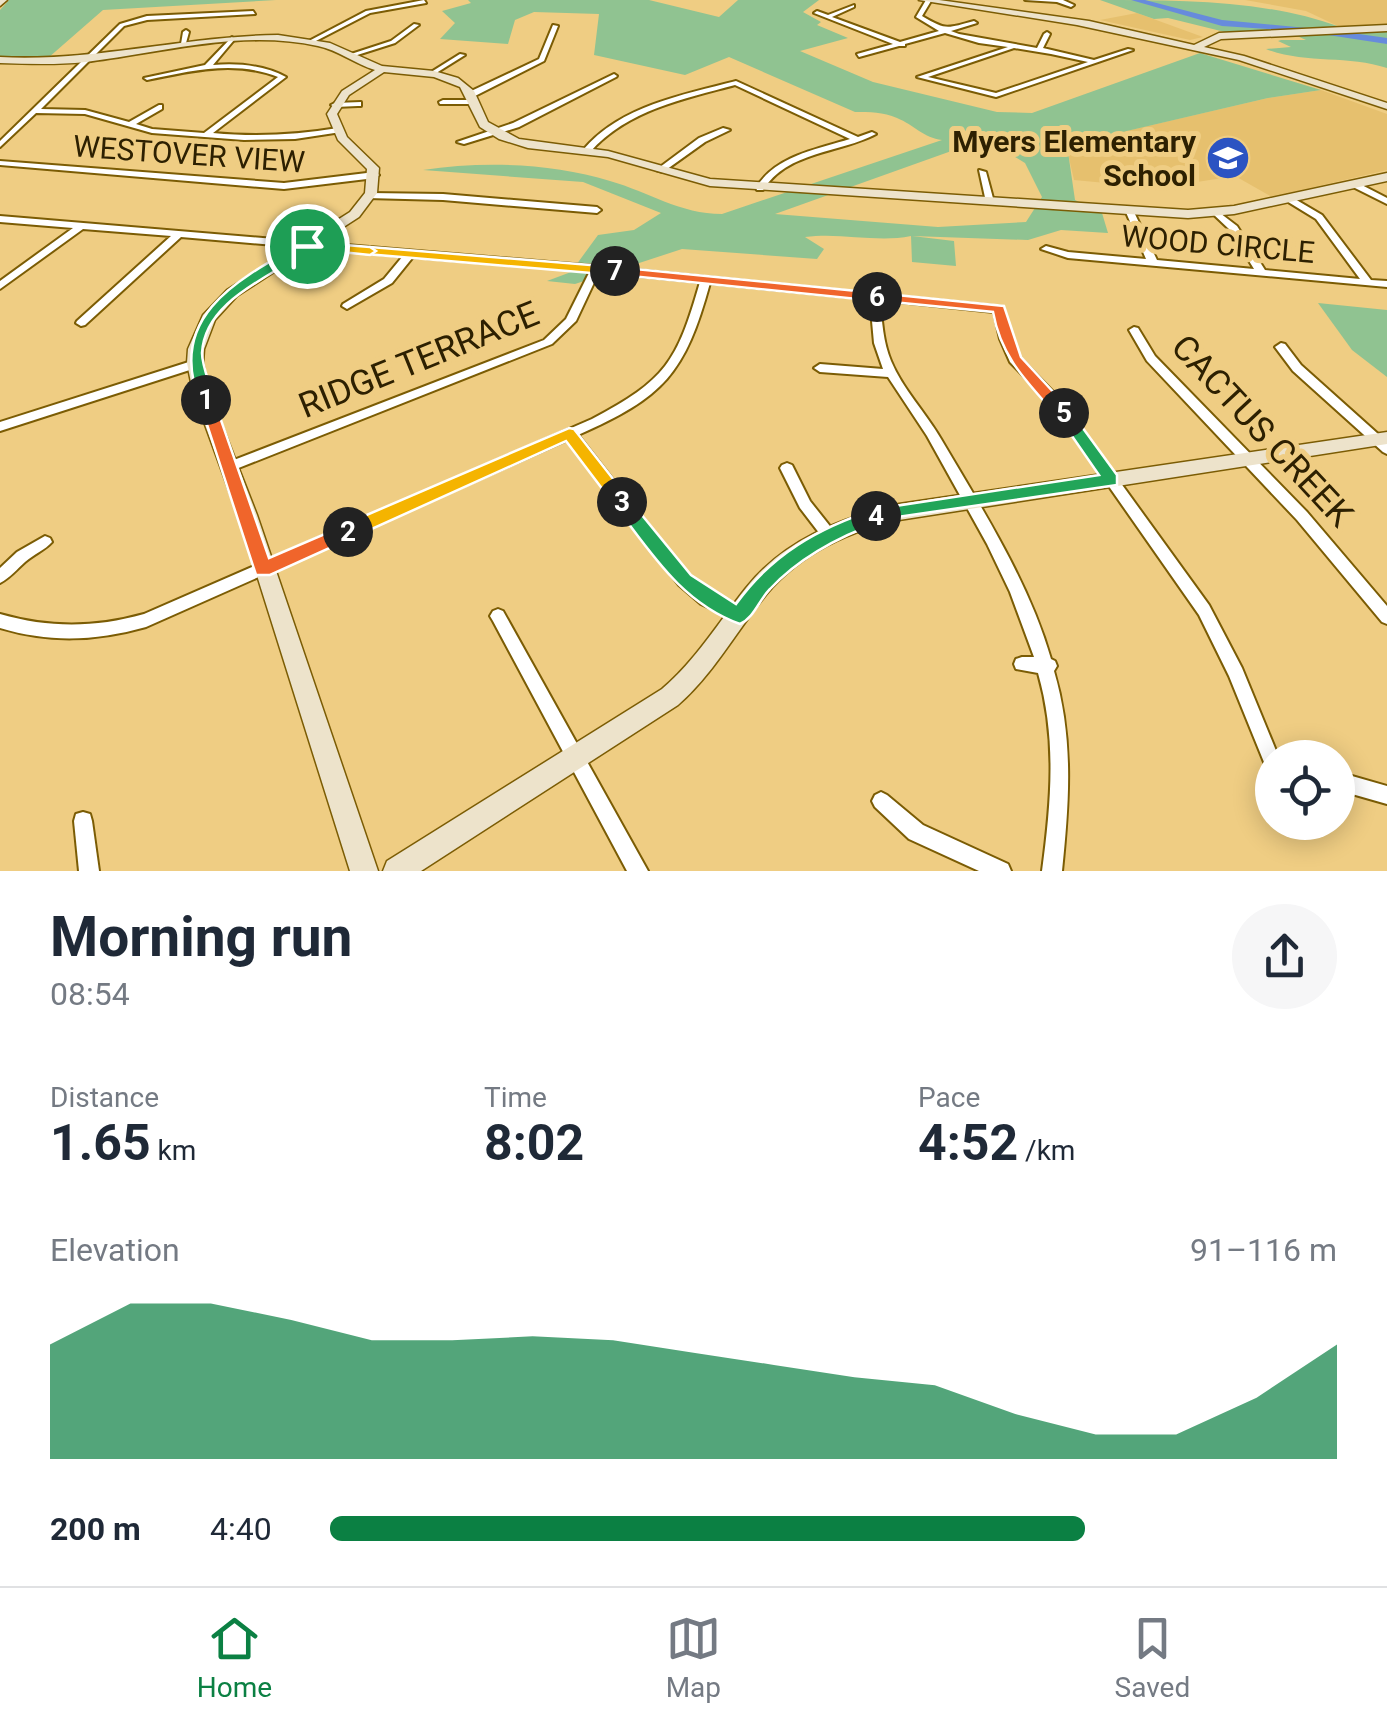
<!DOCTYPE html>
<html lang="en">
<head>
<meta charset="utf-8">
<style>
	body { margin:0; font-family:Roboto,sans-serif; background:#f6f6f7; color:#1f2937; height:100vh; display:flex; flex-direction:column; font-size:38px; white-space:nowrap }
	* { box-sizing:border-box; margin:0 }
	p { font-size:32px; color:#747a83 }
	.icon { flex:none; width:55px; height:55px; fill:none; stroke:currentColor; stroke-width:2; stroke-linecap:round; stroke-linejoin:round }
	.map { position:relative; height:871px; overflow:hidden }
	.side { display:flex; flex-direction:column; background:#fff; flex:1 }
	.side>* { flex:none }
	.controls { position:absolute; left:1255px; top:740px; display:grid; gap:20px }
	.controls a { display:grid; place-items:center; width:100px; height:100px; border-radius:50%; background:#fff; box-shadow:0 5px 25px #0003; font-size:50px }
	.pin { position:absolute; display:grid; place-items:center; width:85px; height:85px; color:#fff; margin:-42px; border:5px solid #fff; border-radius:50%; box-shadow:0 2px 10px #0007 }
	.km { position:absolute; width:50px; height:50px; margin:-25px; border-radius:50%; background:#222; color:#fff; font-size:28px; line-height:50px; text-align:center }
	.round { display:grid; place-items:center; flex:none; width:105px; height:105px; border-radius:52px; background:#f6f6f7 }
	.summary { display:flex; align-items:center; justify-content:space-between; height:170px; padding:0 50px }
	h1 { font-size:55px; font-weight:700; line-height:75px }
	.metrics { display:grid; grid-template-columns:repeat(3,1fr); gap:15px; height:170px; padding:10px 50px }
	.metrics div { display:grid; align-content:center }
	.metrics b { font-size:50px; font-weight:700 }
	.metrics small { font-size:28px; font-weight:400 }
	.metrics p { font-size:28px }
	.chart { height:280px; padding:20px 50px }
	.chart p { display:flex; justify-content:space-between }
	.chart svg { width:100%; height:180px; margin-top:10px; fill:#0b8043; opacity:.7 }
	ul { padding:0 50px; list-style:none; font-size:32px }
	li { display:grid; grid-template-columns:160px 120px 1fr; align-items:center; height:75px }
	li i { height:25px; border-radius:12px; background:#0b8043 }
	.tab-bar { display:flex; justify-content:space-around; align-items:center; height:140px; border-top:2px solid #e0e1e3; background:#fff; font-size:28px; color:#747a83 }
	.tab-bar a { display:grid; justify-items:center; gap:5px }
	.tab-bar .on { color:#0b8043 }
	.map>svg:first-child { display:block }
	.built { fill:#e6c06e }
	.green { fill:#90c391; fill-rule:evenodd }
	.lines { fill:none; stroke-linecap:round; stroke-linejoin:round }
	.river { fill:#678bdc; fill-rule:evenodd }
	.street-casing { stroke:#7b5c04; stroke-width:4 }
	.secondary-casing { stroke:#7b5c04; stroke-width:3 }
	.street { fill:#fff; fill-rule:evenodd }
	.secondary { fill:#ede3cb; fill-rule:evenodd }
	.split-1 { fill:#22a559; stroke:#fff; stroke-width:2.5 }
	.split-2 { fill:#f0652b; stroke:#fff; stroke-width:2.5 }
	.split-3 { fill:#f5b400; stroke:#fff; stroke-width:2.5 }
	.split-4 { fill:#22a559; stroke:#fff; stroke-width:2.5 }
	.split-5 { fill:#22a559; stroke:#fff; stroke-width:2.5 }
	.split-6 { fill:#f0652b; stroke:#fff; stroke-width:2.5 }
	.split-7 { fill:#f0652b; stroke:#fff; stroke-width:2.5 }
	.split-8 { fill:#f5b400; stroke:#fff; stroke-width:2.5 }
	.split-9 { fill:#f5b400; stroke:#fff; stroke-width:2.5 }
	.labels { text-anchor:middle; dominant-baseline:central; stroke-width:10; stroke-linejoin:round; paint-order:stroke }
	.far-poi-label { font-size:30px; font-weight:bold; fill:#2d2001; stroke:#efcd83; text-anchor:end }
	.far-street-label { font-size:30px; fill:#2d2001; stroke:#efcd83 }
	.street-label { font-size:35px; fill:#2d2001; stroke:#efcd83 }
</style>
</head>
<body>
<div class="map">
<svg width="1387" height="871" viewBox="0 0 1387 871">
	<rect width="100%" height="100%" fill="#efcd83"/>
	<g class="built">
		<path d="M1245,0h142v25l-47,2 -34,-16z"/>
		<path d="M1137,13l66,24 -13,3 -90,-20z"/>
		<path d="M1321,90l66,24v56l-115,27 -37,-21 -76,12 -85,-8 -8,-35 202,-47z"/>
	</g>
	<g class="green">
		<path d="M9,0h267l-173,10 -55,48 -48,-2v-46z"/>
		<path d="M468,0h181l70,17 19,-17h81l-16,12 18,10 -4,3 31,13 -48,13 73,31 124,30 35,1 168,-60 121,37 -53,8 -201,47 8,55 27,13 6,20 -47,-3 -33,10 -116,-4 42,5 2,25 -44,-4 -1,-26c-35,7 -70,-4 -106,1l19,12 -7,10 -135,-10 -107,35 -28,-3 24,-9 27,-37 36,-5 27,-17 -78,-31 -160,-12c60,-9 129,-7 187,11 39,11 70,33 112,33l220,-74c-18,-2 -28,-15 -45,-22 -14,-6 -27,-6 -42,-6l-126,-55 -44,18 -91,-20 5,-41 -65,-2 -19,8 -7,24 -68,-5 15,-16 -13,-12 29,-8zM985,139l40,24 17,34 -16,25 -88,5 -163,-13z"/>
		<path d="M1100,0c81,0 166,0 240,27l-111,6 -61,-15 -14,1z"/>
		<path d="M1387,31v37c-39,-13 -83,-4 -121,-19l25,-2 -13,-6 3,-1h25l-11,-5z"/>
		<path d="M1318,303l69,7v67l-35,-27z"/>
	</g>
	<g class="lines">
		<g class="river">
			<path d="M1131,0h14l77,20 95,9 -5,3 -90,-6z"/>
			<path d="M1331,30l56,8v6l-59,-9z"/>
		</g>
		<g class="street-casing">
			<g id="street">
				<path d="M424,0l2,3 -56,10 -58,30 -5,-1 59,-31z"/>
				<path d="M926,0l5,1 -9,15c25,15 25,12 52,5l3,2 -26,8 8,3 78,14 7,-14 3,-2 3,2 -7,14 51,12 34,-11 5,1 -137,47 -79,-20 91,-30 -29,-4 -34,-10 -40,11v2h-6l-40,11 -2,-3 36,-10 -79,-31 3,-2 11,4 26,-10v2l-22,10 68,25 39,-11 -23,-14zM1014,48l37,6 37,8 -92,31 -68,-16z"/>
				<path d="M1025,0h38l11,5 -3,2 -14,-5z"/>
				<path d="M253,11l2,3 -108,6 -23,6 -83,83 44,1 44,12 30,-17h3v4l-26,15 16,5 52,4 74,-56c-43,-17 -87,-6 -131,3l-3,-2 61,-13 27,-28 2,3 -21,25c25,-2 51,0 73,12l-73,56c43,4 83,2 125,-5h3v4l-46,7 -51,1 -92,-7 -67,-19 -49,-1 -36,34v-6l120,-117 27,-8z"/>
				<path d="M414,24l5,1 -24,18 -44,14 -3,-2 43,-14z"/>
				<path d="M553,25l5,1 -14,35 -71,36h-6v-4l72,-34z"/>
				<path d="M186,30l3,2 -3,11 -5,1 2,-12z"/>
				<path d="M460,54l5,1 -32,20 -5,-1z"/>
				<path d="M614,74l3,2 -1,1 -97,50 -55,17 -7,-2 56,-19z"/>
				<path d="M736,81l122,56 14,-5 4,2c-35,19 -89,17 -113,56h-6l-1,-2c19,-32 61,-39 94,-49l-115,-54c-51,14 -108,25 -145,67l-7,-2c37,-44 99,-55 153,-69z"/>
				<path d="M443,100h29l4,2 -4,2h-32l-1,-2z"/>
				<path d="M361,102v4h-3l-23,1 -4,-2 4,-2z"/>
				<path d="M723,128l7,2 -25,12 -42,30 -7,-2 43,-32z"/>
				<path d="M0,161l284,22 91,-11 4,3 -4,3 -91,11 -284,-24z"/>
				<path d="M979,170l7,2 8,30 -1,2 -7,-2z"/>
				<path d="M1354,181l33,17v6l-36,-18 -1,-2z"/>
				<path d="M370,193l73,1 154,13 4,3 -4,3 -154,-13 -76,-2v-4z"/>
				<path d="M1288,195l34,20 49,65 16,1v6l-319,-29 -27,-9 5,-3 22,6 78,7 -21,-49 4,-3 4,3 24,50 97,9 -24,-39 -18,-17 4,-3 21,16 28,44 95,9 -44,-60 -31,-19 -1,-2z"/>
				<path d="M0,216l596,50 407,41 7,32 9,18 41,42 149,206 33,63 37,90h-7v12l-6,-3 -37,-91 -30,-61 -147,-210 -42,-43 -10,-23 -6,-27 -114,-12c2,21 3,42 11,61 11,27 35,52 50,78 41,70 87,141 110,220l4,2 2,5 -3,5c20,68 15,132 8,200h-20c9,-67 15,-132 -4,-198l-22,-4 -2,-5 2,-5 6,-2h12l-24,-65 -23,-48 -60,-108 -39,-59 -68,-5 -6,-4 6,-4 63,5 -9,-26 -4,-44 -160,-16c-25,91 -46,114 -132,152l111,142 22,17 34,16 3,5 -3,5 -5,2 -39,-18 -22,-19 -112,-145 -421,187c-50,14 -96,16 -146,1v-14c49,14 94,14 144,0l448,-195c74,-39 85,-57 108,-137l-101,-10 -23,49 -24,23 -321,127 -5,-2 -1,-3 1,-3 318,-123 22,-21 24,-48 -177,-14 -21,26 -45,26 -5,-3 1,-2 41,-25 19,-23 -222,-19 -96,88 -4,1 -5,-3 1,-2 94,-85 -88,-7 -83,60v-8l73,-53 -73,-6z"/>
				<path d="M1134,327l4,1 17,28 152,156 80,94v18l-5,-2 -85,-102 -150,-159 -18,-31z"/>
				<path d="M1281,343l4,1 16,21 86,77v12l-4,-2 -90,-81 -18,-24z"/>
				<path d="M195,360l4,1 2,3 -2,3 -199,64v-9z"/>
				<path d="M787,463l5,2 18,36 23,29 2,4 -2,4 -5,2 -5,-2 -23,-30 -20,-40 2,-3z"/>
				<path d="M45,536l5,2 2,4c-7,8 -18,12 -27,20 -8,7 -15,16 -25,21v-15l17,-16z"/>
				<path d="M498,609l5,2 145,260h-21l-134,-250 -3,-5 3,-5z"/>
				<path d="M1338,772l49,14v18l-49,-14z"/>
				<path d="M881,792l6,3 36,30 85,39 3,7h-32l-70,-32 -34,-32 -3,-6 3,-6z"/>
				<path d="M83,812l7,2 2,7 7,50h-20l-5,-50 2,-7z"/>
			</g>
		</g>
		<g class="secondary-casing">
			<g id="secondary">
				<path d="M0,0h7l-7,6z"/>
				<path d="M919,0h20l150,21 105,24 25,-12 168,-8v6l-166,8 -17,8 40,9 143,47v6l-148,-49 -162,-35z"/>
				<path d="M278,35l52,8 52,23 52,5 24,7 16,13 14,31 31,17 89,12 102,28 478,31 46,-4 153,-33v8l-153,33 -46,4 -478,-32 -102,-29 -80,-9 -29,-9 -19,-12 -20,-40 -26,-10 -50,-5 -35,23 -12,19 10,23 32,31 -2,25 -18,24 -122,79 -22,24 -11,29 -1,14 6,29 48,123 121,356h-28l-112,-356 -45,-123 -6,-29 1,-14 15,-34 24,-25 123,-78 15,-19 2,-24 -29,-29 -11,-26 15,-23 33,-21c-20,-6 -37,-20 -57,-24 -77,-17 -157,7 -232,16 -29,3 -57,2 -86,1v-6c94,5 185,-21 278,-22z"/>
				<path d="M1387,432v12l-488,76c-54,12 -104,36 -138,81 -28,36 -49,74 -83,104l-257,166h-38l4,-10 275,-172c34,-29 56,-66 84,-101 38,-48 94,-70 153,-84z"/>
			</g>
		</g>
		<use href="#street" class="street"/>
		<use href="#secondary" class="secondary"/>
	</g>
	<path class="split-1" d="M303,243l10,3c-35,29 -108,51 -111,107 0,14 9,33 12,47l-2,4h-11c-37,-87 37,-125 102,-161z"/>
	<path class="split-2" d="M206,394l8,6 55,158 79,-34 6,2v11l-84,38h-14l-57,-175z"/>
	<path class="split-3" d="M569,428l5,1 54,69v9h-12l-50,-66 -212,96h-13l-2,-5 2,-6z"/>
	<path class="split-4" d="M622,496l6,2 63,77 45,29c36,-50 82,-76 140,-95l9,7 -3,5c-42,15 -81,35 -112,68 -11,11 -16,29 -30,35 -58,-21 -88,-70 -124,-117v-9z"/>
	<path class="split-5" d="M1064,407l5,2 48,66v10l-247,36 -3,-5 9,-7 223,-34 -43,-62z"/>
	<path class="split-6" d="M877,293l127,13 17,51 48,52v8h-11c-30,-34 -57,-59 -65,-105l-121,-12v-6z"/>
	<path class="split-7" d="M615,267l262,26 7,4 -7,4 -266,-27 -2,-3z"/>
	<path class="split-8" d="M370,247l245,20 7,4 -7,4 -249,-21v-6z"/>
	<path class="split-9" d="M307,242l63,5 6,4 -6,4 -67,-7z"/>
	<defs>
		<g id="school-disc" transform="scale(2.25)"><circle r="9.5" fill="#2b53c2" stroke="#efcd83"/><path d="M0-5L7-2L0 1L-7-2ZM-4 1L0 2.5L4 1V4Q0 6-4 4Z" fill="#fff"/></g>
	</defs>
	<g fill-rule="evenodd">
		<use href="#school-disc" x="1228" y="158"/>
	</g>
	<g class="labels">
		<g class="far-poi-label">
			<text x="1196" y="141">Myers Elementary<tspan x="1196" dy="34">School</tspan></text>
		</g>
		<g class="far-street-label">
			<text transform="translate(189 154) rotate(4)">WESTOVER VIEW</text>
			<text transform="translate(1218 244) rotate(5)">WOOD CIRCLE</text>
		</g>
		<g class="street-label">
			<text transform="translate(419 360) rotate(-22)">RIDGE TERRACE</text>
			<text transform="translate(1262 431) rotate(47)">CACTUS CREEK</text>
		</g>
	</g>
</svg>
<div class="controls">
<a><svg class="icon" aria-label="locate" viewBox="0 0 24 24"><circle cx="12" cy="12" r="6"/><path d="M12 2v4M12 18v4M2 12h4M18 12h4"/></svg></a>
</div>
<div class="pin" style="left:307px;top:246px;background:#1e9e55"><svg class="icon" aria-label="arrive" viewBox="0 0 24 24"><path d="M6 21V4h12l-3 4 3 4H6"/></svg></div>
<b class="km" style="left:206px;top:400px">1</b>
<b class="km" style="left:348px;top:532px">2</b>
<b class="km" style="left:622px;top:502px">3</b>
<b class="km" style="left:876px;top:516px">4</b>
<b class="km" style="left:1064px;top:413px">5</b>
<b class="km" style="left:877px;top:297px">6</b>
<b class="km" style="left:615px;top:271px">7</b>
</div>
<section class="side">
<div class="summary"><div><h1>Morning run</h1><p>08:54</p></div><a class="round"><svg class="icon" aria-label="share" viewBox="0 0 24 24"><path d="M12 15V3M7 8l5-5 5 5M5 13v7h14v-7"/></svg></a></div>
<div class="metrics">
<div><p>Distance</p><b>1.65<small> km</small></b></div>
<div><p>Time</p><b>8:02</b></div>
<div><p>Pace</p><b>4:52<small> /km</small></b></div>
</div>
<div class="chart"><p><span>Elevation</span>91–116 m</p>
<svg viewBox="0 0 160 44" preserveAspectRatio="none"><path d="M0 44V16L10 6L20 6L30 10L40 15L50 15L60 14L70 15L80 18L90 21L100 24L110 26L120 33L130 38L140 38L150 29L160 16V44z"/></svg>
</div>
<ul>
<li><b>200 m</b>4:40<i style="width:75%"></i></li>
</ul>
</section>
<nav class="tab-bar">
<a class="on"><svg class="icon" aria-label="home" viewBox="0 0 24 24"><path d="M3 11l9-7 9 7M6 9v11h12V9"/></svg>Home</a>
<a><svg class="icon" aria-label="map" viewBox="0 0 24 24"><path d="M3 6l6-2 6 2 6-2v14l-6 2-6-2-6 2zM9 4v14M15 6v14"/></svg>Map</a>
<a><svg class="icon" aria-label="saved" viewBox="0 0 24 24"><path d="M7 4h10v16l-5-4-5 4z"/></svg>Saved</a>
</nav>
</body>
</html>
